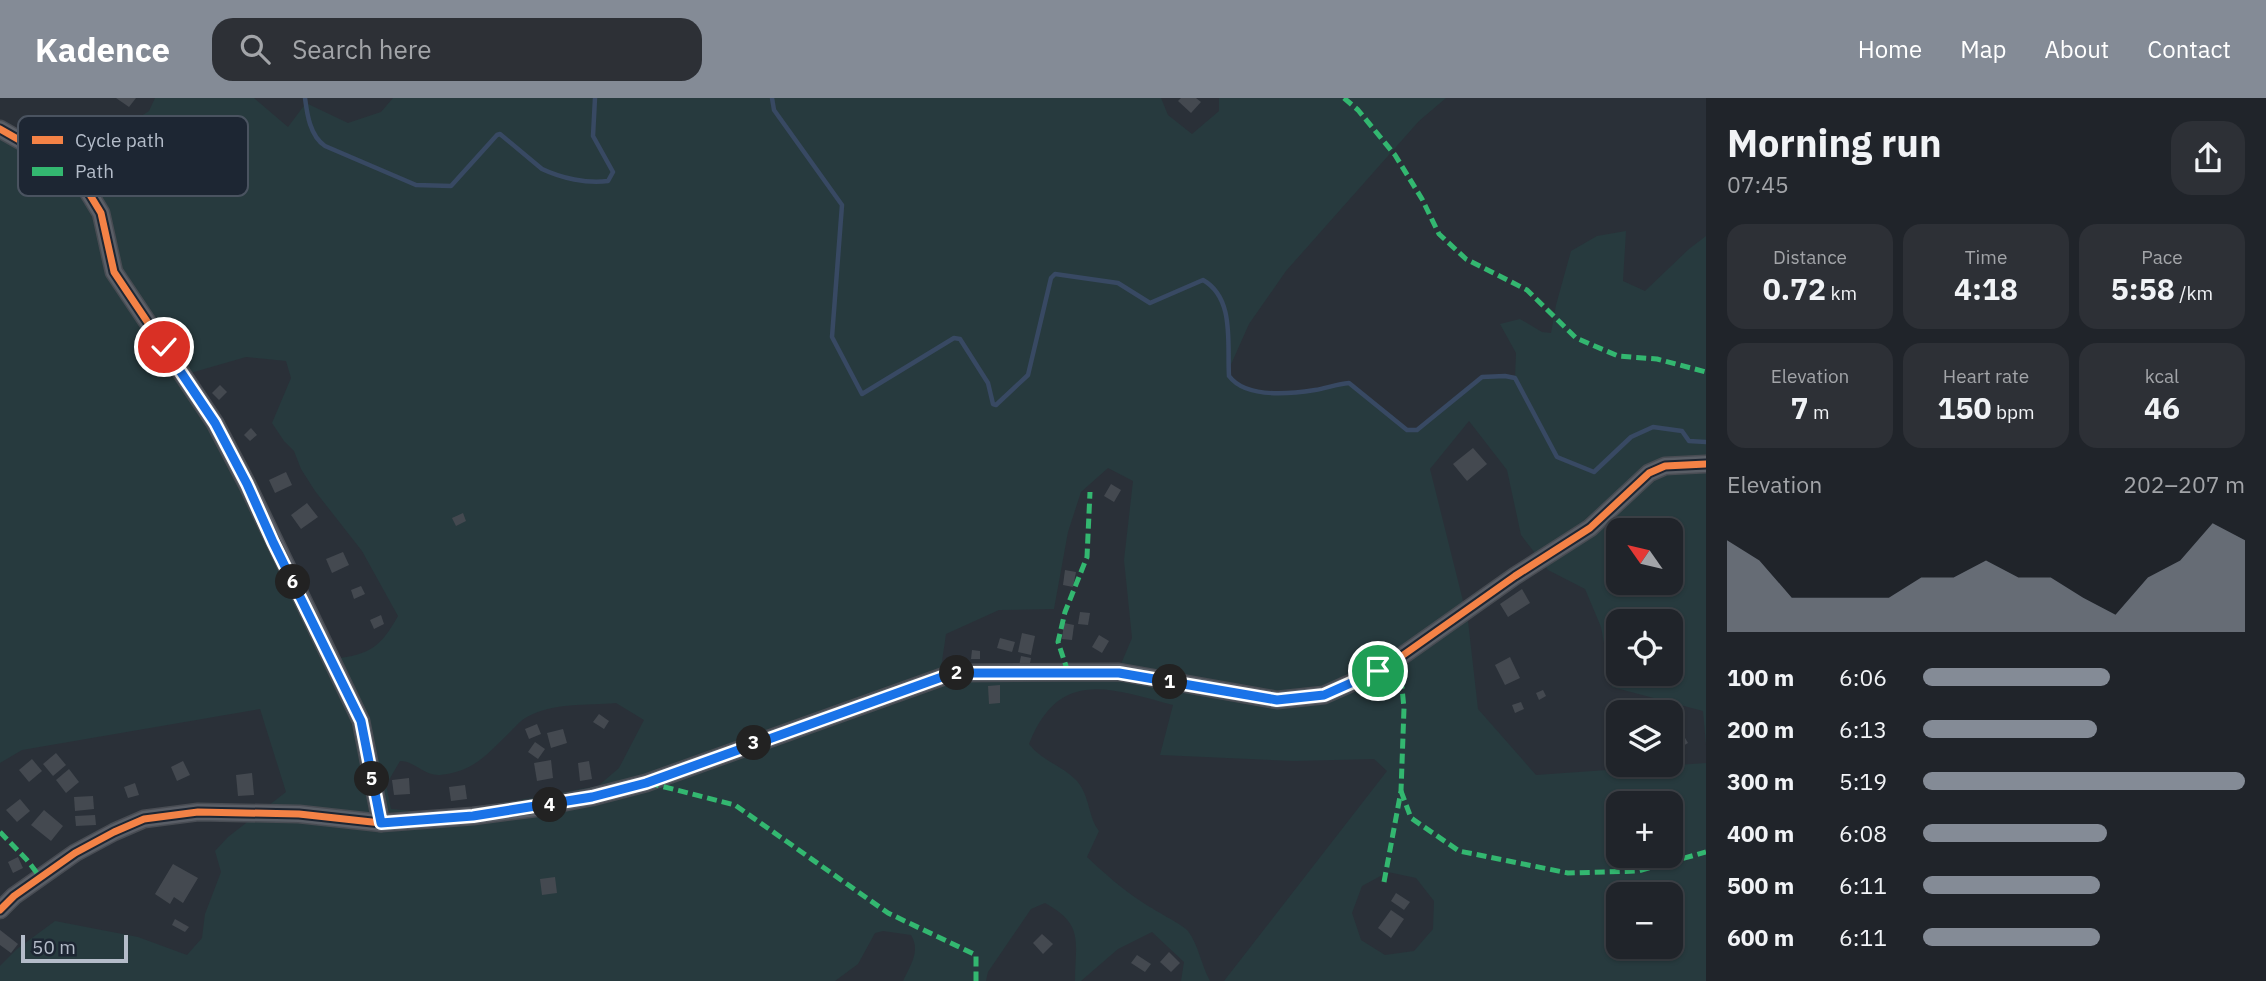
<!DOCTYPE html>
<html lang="en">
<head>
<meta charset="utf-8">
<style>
	body { margin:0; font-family:"IBM Plex Sans",sans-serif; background:#2d3036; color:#f1f3f6; height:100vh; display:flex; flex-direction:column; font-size:26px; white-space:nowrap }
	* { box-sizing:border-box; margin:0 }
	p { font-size:23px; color:#a2a4a8 }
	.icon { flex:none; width:38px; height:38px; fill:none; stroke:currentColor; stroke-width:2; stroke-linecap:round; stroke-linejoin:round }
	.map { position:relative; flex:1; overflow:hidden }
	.panel { display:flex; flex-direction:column; background:#20242a; width:560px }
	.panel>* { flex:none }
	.needle { width:46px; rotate:304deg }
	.fabs { position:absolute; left:1606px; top:420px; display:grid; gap:14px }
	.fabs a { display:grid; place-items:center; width:77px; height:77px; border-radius:14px; background:#20242a; box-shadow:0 2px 5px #0004,0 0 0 2px #3d4147; font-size:35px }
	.scale { position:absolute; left:21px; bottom:18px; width:107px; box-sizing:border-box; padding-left:7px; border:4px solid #b4bcc9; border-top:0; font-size:19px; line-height:24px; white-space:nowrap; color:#b4bcc9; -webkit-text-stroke:5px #1d2633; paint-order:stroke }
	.pin { position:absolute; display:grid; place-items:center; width:60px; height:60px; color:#fff; margin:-30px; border:4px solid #fff; border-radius:50%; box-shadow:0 2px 7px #0007 }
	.km { position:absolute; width:35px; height:35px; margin:-18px; border-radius:50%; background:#222; color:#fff; font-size:19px; line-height:35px; text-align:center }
	.round { display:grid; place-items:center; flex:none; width:74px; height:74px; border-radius:21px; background:#2d3036 }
	.headline { display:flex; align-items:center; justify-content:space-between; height:119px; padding:0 21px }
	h1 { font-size:38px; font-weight:800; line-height:52px }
	.metrics { display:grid; grid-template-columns:repeat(3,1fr); gap:10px; height:119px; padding:7px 21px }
	.metrics div { display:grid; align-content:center; border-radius:18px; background:#2d3036; text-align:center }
	.metrics b { font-size:30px; font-weight:800 }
	.metrics small { font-size:19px; font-weight:400 }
	.metrics p { font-size:19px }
	.chart { height:196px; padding:14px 21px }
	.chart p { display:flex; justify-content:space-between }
	.chart svg { width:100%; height:126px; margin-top:7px; fill:#848b96; opacity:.7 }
	ul { padding:0 21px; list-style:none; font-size:23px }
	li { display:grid; grid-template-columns:112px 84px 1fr; align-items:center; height:52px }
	li i { height:18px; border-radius:9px; background:#848b96 }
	header { display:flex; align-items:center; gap:42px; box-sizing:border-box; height:98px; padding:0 35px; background:#848b96; color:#fff }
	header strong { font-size:33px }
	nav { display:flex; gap:38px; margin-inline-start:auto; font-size:24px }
	.search { width:490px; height:63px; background:#2d3036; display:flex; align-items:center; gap:18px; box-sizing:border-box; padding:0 24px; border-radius:21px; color:#a2a4a8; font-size:26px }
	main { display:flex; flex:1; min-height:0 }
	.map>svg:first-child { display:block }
	.green { fill:#273a3e; fill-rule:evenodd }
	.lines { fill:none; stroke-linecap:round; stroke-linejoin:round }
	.stream { stroke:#384963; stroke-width:4.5 }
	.building { fill:#444950 }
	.minor-casing { stroke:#484c53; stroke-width:19 }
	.minor { stroke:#5a5e66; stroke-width:16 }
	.quiet { stroke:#33b770; stroke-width:5; stroke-dasharray:10 5; stroke-linecap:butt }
	.cycleway-casing { stroke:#1d2633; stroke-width:11 }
	.cycleway { stroke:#f48246; stroke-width:7 }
	.route-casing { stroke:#fff; stroke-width:14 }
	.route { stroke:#1a73e8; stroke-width:9 }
	.key { fill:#1d2633; stroke:#4a5360; stroke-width:2 }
	.key-label { font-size:19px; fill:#b4bcc9 }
</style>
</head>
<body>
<header>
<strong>Kadence</strong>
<div class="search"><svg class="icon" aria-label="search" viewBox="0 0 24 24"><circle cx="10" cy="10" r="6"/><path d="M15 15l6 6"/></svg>Search here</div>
<nav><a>Home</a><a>Map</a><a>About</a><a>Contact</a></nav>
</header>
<main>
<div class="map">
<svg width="1706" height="883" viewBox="0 0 1706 883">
	<rect width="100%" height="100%" fill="#2a3038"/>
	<path class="green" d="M155,0h99l34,29 18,-24 42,20 33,-11 12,-14h768l7,17 24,19 27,-23v-13h227l-27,23 -133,150 -37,53 -20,45v7l5,6 8,5 41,7 66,-11 58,47h10l65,-53 23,-1 10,2 1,-25 -16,-29 20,-5 22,13 9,1 5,-28 15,-54 26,-15 29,-5 -3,50 22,10 44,-42 17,-13v509l-3,-34 -91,-24 -11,-60 -16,-38 -37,-19 -27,-35 -14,-65 -38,-49 -39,48 38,152 10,88 58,66 170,-12v218h-482l163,-210 -13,-12 -80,2 -134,-6 13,-50c-64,-17 -114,-37 -144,39 14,18 33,21 48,37 13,15 11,36 22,50l-12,26c17,16 35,32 55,45 8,6 43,24 46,29 11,15 13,34 22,50h-29l3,-19 -32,-30 -34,17 -37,32h-6c0,-39 10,-56 -30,-78l-14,6 -43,63 -2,9h-83c7,-15 18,-30 8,-46l-28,-4 -8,2 -17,31 -23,17h-835v-15l17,-17 38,-28 83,16 49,18 15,-17 3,-24 16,-42 -6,-21 13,-14 58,-45 -26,-83 -238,41 -22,13v-625l88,5 38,-17 23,-15zM246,259l40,4 5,17 -19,45 12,18 10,10 7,18 14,22 47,60 36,65c-18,32 -28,38 -64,43l-147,-285zM1108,370l25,13 -9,79 8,78 -11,26 -93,5 -87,-1 5,-34 53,-24 55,-1 14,-77 13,-40zM1619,432h52v53h-52zM1619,523h52v53h-52zM616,605l28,17 -25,48 -21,18 -141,25h-44l-22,-2 -5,-24 14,-24c15,0 24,15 40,14 34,-3 48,-22 71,-44 5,-5 10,-11 16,-14 26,-15 60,-11 89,-14zM1619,705h52v53h-52zM1388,774l28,6 18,23 -1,28 -19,22 -29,4 -24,-15 -9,-27 10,-27zM1619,796h52v53h-52z"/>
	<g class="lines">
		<g class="stream">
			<path d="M305,0c2,16 5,38 20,48l91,39 35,1 46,-51 3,-1 42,35c19,9 45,15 66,12l5,-9 -20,-36 2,-38"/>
			<path d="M772,0l2,12 68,95 -10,132 30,57 92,-56 6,1 28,44 5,21 3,1 32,-30 23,-97 4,-4 63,9 32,20 53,-23c32,18 24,64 26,96 17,23 61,18 86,14 12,-2 22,-6 34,-7l58,47h10l65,-53 23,-1 10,2 42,79 37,15 37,-35 22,-10 29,4 7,10 17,1"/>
		</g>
	</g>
	<g class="building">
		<path d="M116,0h20l-7,9z"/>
		<path d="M1181,0h15l5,4 -10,11 -13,-12z"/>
		<path d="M220,287l7,7 -8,8 -7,-7z"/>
		<path d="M251,330l6,7 -7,6 -6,-6z"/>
		<path d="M1473,350l14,16 -20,17 -14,-17z"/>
		<path d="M286,374l6,13 -17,8 -6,-13z"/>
		<path d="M1111,386l10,6 -7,12 -10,-6z"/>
		<path d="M307,405l11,14 -17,12 -10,-14z"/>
		<path d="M463,415l3,8 -10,5 -4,-8z"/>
		<path d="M343,454l6,13 -17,8 -6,-14z"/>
		<path d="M1065,472l11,2 -3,15 -10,-2z"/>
		<path d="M361,488l4,8 -11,5 -3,-9z"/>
		<path d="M1522,491l8,14 -22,14 -8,-13z"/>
		<path d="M1080,514l10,1 -2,12 -10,-1z"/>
		<path d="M381,517l3,9 -10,5 -4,-9z"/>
		<path d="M1064,525l10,2 -2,15 -10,-1z"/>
		<path d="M1022,535l13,3 -4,19 -13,-3z"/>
		<path d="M1099,537l10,6 -7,12 -10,-6z"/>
		<path d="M1000,540l15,4 -3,10 -15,-4z"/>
		<path d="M972,552l8,1v8h-9z"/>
		<path d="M1021,558l10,2 -2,10 -10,-2z"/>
		<path d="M1510,559l10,21 -15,7 -10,-20z"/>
		<path d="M1000,587v18l-11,1 -1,-18z"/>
		<path d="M1543,592l3,6 -7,4 -3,-7z"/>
		<path d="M1521,604l3,7 -9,4 -3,-8z"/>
		<path d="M599,616l10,7 -5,8 -11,-7z"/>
		<path d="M537,626l4,10 -12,5 -4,-10z"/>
		<path d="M563,631l4,14 -16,5 -4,-15z"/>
		<path d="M1681,633l7,12 -14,8 -3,-14z"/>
		<path d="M535,644l10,7 -7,10 -10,-7z"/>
		<path d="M56,655l10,12 -13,11 -10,-12z"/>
		<path d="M32,661l10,12 -13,11 -10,-12z"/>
		<path d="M551,662l2,18 -16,3 -3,-18z"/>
		<path d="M183,663l7,14 -13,6 -6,-14z"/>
		<path d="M589,663l3,18 -12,2 -2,-18z"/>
		<path d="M69,671l10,13 -13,11 -10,-13z"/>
		<path d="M252,675l2,22 -16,1 -2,-21z"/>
		<path d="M409,680l1,16 -16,1 -2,-15z"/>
		<path d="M135,685l4,12 -11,3 -4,-11z"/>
		<path d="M465,687l2,14 -16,2 -2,-14z"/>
		<path d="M93,698l1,13 -19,2 -1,-14z"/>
		<path d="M20,701l10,12 -13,11 -11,-12z"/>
		<path d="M44,712l19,16 -12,15 -20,-16z"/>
		<path d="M95,717l1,10 -20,1 -1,-10z"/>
		<path d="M18,759l5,11 -10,5 -5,-11z"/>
		<path d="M173,766l25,14 -15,25 -9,-6 -4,7 -15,-10z"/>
		<path d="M555,779l2,16 -15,2 -2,-16z"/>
		<path d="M1396,795l14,9 -6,8 -13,-9z"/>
		<path d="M1391,812l13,9 -13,19 -13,-10z"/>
		<path d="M175,821l14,8 -4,5 -13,-7z"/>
		<path d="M0,832l18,14 -7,9 -11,-8z"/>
		<path d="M1042,836l11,10 -10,10 -10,-11z"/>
		<path d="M1169,854l11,11 -9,9 -11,-10z"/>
		<path d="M1137,857l14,9 -6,8 -14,-9z"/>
	</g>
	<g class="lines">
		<g class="minor-casing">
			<g id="minor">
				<path d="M0,31l28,16 56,40 17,28 13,59 101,151 32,61 114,237 20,102"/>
				<path d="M0,812l14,-14 61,-43 39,-21 30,-13 54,-7 101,2 82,9 92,-7 62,-8 57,-11 54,-14 307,-110 166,-1 158,28 47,-5 54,-24 21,-13 116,-82 75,-48 59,-55 16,-7 41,-2"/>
			</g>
		</g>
		<use href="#minor" class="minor"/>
		<g class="quiet">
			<path d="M1344,0l14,12 37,45 27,44 17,35 27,25 61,31 49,48 42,18 39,3 49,13"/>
			<path d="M1068,574l-10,-30 7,-30 22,-55 3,-65"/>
			<path d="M649,685l86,22 153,108 88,42v26"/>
			<path d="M1401,693l10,27 48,33 109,22 70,-2 68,-19"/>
			<path d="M0,734l27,28 13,17"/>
			<path d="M1384,784l17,-91 3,-83 -5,-50"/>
		</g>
		<g class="cycleway-casing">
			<g id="cycleway">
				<path d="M0,31l28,16 56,40 17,28 13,59 101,151 32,61 114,237 20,102"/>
				<path d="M0,812l14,-14 61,-43 39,-21 30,-13 54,-7 101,2 82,9 92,-7 62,-8 57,-11 54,-14 307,-110 166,-1 158,28 47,-5 54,-24 21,-13 116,-82 75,-48 59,-55 16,-7 41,-2"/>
			</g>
		</g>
		<use href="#cycleway" class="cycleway"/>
	</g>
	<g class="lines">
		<g class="route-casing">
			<path id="route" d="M164,249l51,76 32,61 26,58 88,179 20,102 92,-7 119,-19 54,-14 307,-110h166l158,27 47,-5 54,-24"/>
		</g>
		<use href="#route" class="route"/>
	</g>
	<rect x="18" y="18" width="230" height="80" rx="10" class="key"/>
	<rect x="32" y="38" width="31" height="8" fill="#f48246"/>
	<rect x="32" y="69" width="31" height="9" fill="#33b770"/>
	<g class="key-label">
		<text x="75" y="49">Cycle path</text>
		<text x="75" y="80">Path</text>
	</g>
</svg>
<div class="fabs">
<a><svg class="needle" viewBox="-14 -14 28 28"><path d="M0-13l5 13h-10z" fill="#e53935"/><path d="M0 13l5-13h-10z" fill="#a2a4a8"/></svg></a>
<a><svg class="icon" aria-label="locate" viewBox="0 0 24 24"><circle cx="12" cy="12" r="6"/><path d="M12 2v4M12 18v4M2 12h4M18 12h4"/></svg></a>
<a><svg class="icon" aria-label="layers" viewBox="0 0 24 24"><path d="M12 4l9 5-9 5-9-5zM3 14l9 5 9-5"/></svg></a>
<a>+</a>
<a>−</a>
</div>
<div class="scale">50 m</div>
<div class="pin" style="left:1378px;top:573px;background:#1e9e55"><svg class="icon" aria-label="arrive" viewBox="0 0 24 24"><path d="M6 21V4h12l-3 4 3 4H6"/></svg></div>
<div class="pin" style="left:164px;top:249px;background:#d93025"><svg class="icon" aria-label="check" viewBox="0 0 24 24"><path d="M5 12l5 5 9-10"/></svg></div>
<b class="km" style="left:1170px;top:584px">1</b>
<b class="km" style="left:957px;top:575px">2</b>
<b class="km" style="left:754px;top:645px">3</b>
<b class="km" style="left:550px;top:707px">4</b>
<b class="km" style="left:372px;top:681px">5</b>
<b class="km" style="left:293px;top:484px">6</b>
</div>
<section class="panel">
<div class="headline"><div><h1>Morning run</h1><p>07:45</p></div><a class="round"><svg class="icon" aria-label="share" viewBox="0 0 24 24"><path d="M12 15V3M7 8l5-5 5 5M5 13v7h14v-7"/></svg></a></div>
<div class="metrics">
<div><p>Distance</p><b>0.72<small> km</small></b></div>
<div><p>Time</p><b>4:18</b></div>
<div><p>Pace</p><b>5:58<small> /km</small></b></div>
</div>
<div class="metrics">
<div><p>Elevation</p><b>7<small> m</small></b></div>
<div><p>Heart rate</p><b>150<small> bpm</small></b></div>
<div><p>kcal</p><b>46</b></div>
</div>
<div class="chart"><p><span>Elevation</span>202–207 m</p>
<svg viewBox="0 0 160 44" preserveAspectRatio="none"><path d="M0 44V12L10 19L20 32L30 32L40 32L50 32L60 25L70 25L80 19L90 25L100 25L110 32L120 38L130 25L140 19L150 6L160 12V44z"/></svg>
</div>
<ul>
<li><b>100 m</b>6:06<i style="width:58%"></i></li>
<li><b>200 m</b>6:13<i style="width:54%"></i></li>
<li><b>300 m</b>5:19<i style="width:100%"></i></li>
<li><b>400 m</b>6:08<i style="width:57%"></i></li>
<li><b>500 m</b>6:11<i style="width:55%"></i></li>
<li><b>600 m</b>6:11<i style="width:55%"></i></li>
</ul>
</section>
</main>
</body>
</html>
